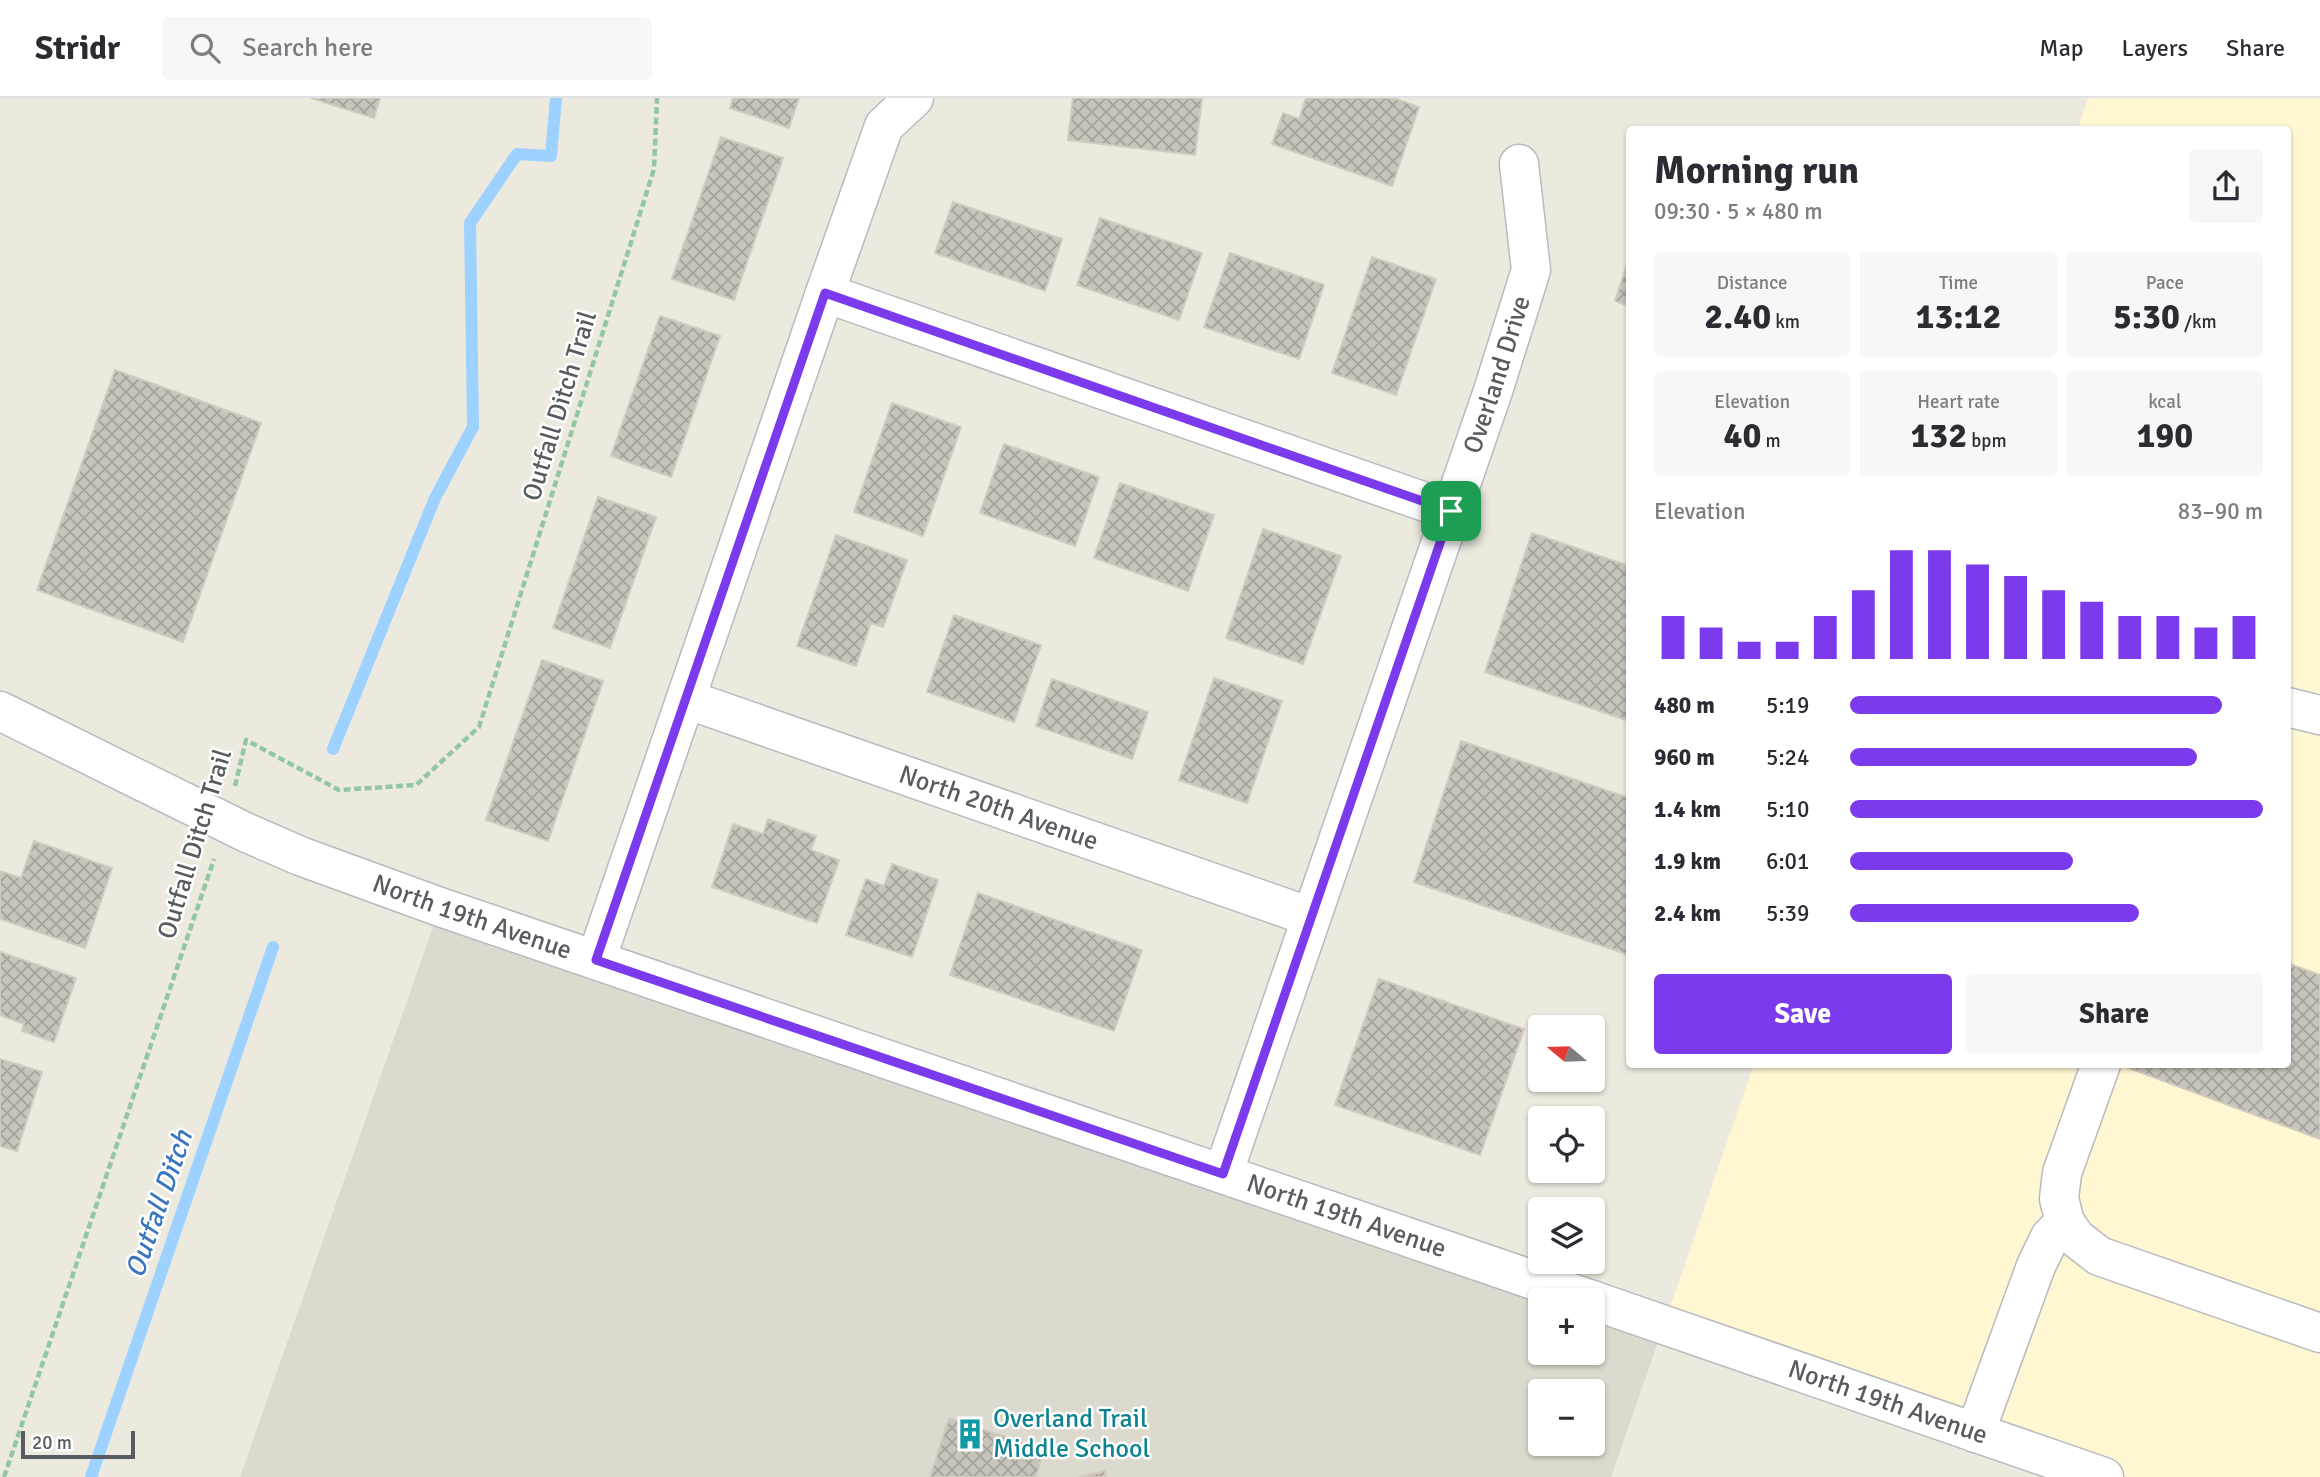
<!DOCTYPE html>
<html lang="en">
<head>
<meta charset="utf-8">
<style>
	body { margin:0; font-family:Signika,sans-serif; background:#f7f7f7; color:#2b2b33; height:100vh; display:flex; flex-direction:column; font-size:26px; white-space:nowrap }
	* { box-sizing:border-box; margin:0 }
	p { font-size:23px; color:#7c7c81 }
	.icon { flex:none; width:38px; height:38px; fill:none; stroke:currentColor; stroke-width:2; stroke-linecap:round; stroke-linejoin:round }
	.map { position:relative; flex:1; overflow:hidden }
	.drawer { position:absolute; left:1626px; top:28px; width:665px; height:942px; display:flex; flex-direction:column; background:#fff; border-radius:7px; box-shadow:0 2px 5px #0004 }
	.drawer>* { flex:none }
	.needle { width:46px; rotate:289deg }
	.fabs { position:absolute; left:1528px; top:917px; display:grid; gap:14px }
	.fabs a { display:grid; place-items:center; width:77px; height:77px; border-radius:7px; background:#fff; box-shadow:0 2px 5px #0004; font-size:35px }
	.scale { position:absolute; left:21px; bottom:18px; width:114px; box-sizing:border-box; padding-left:7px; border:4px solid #585c61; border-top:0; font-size:19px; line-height:24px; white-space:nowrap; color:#585c61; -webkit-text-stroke:5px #fff; paint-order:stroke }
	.pin { position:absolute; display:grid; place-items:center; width:60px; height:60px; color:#fff; margin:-30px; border-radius:14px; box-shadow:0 4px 10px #0006 }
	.round { display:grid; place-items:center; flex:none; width:74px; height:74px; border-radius:7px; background:#f7f7f7 }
	.headline { display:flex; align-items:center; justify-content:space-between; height:119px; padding:0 28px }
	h1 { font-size:38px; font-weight:700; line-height:52px }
	.metrics { display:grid; grid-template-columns:repeat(3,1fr); gap:10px; height:119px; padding:7px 28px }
	.metrics div { display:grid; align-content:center; border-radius:7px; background:#f7f7f7; text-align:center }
	.metrics b { font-size:35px; font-weight:700 }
	.metrics small { font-size:19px; font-weight:400 }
	.metrics p { font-size:19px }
	.chart { height:196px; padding:14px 28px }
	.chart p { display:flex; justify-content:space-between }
	.chart svg { width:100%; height:126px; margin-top:7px; stroke:#7c3aed; stroke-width:6 }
	.button { display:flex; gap:14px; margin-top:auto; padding:14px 28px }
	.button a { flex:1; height:80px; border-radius:7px; background:#7c3aed; color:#fff; font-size:28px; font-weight:700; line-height:80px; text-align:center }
	.button a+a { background:#f7f7f7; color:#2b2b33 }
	ul { padding:0 28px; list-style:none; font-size:23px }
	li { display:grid; grid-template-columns:112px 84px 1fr; align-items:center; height:52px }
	li i { height:18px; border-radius:9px; background:#7c3aed }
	header { display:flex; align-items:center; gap:42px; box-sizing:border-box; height:98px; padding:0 35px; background:#fff; border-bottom:2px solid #e1e1e2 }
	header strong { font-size:33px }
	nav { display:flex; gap:38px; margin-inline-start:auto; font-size:24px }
	.search { width:490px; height:63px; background:#f7f7f7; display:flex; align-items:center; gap:18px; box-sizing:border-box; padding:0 24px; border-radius:7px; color:#7c7c81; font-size:26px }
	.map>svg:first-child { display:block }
	.commercial { fill:#fff6d2 }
	.education { fill:#dcd9ce; fill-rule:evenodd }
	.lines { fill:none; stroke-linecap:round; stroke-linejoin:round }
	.stream { stroke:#9dd1ff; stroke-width:12 }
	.building { fill:url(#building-cross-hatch); stroke:#d1cbbe; stroke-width:2 }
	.minor-casing { stroke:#b7babf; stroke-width:41 }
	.path { stroke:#93c7a3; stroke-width:4.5; stroke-dasharray:7 3.5; stroke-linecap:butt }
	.minor { stroke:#fff; stroke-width:38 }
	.route-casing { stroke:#fff; stroke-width:14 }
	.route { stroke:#7c3aed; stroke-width:9 }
	.labels { text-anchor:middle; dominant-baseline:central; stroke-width:5; stroke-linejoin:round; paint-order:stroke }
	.street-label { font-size:26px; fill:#585c61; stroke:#fff }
	.culture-label { font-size:26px; fill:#0d838f; stroke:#fff; text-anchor:start }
	.water-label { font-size:28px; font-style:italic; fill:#3976bd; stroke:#fff }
</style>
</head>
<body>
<header>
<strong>Stridr</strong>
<div class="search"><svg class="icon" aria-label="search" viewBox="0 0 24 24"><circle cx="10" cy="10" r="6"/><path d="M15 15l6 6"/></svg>Search here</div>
<nav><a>Map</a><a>Layers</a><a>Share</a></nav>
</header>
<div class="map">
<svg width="2320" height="1379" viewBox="0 0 2320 1379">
	<defs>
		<pattern id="building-cross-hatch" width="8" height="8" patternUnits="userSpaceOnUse" patternTransform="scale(1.75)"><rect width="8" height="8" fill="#c7c4bc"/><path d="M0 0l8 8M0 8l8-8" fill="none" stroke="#a4a29c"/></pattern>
	</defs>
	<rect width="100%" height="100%" fill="#eceadf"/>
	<path class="commercial" d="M2088,0h232v1379h-216l-440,-152 90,-261h533v-934l-209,-1z"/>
	<path class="education" d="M440,809l1100,393v53h52v-53l72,25 -53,152h-1371zM1540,1293h52v53h-52z"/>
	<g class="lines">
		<g class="stream">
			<path d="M333,651l102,-251 38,-71 -3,-204 47,-69 34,2 5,-58"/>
			<path d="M91,1379l182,-530"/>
		</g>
	</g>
	<g class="building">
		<path d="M311,0h69l-6,20z"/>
		<path d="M733,0h66l-10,30 -59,-20z"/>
		<path d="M1073,0h129l-7,57 -127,-15z"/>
		<path d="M1306,0h88l25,9 -27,79 -120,-42 11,-31 16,6z"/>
		<path d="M721,39l62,21 -49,142 -62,-21z"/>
		<path d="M953,104l109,37 -17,52 -110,-38z"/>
		<path d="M1100,120l102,35 -23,67 -102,-35z"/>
		<path d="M1230,155l94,32 -25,74 -95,-32z"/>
		<path d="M1372,159l64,22 -40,116 -64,-22z"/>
		<path d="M1629,160v48l-14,-5z"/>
		<path d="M660,218l60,20 -49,141 -60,-21z"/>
		<path d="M115,272l146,53 -78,219 -146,-52z"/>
		<path d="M892,305l69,24 -38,109 -69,-24z"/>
		<path d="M1004,346l95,33 -24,69 -95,-33z"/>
		<path d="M1120,385l94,32 -26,76 -94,-33z"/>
		<path d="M598,399l58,20 -46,131 -57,-20z"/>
		<path d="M1263,431l78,27 -38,108 -77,-26z"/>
		<path d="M1532,435l97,33v155l-144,-49z"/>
		<path d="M836,437l71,25 -24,67 -12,-4 -15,43 -59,-20z"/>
		<path d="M954,517l87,30 -27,77 -87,-30z"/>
		<path d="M542,562l61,21 -55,160 -62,-21z"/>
		<path d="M1214,580l68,23 -35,102 -68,-23z"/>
		<path d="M1052,581l96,33 -16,47 -96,-33z"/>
		<path d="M1461,643l168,57v157l-215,-73z"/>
		<path d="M768,721l48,17 -5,14 28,10 -22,63 -105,-36 21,-63 30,10z"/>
		<path d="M34,743l78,27 -27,80 -85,-29v-48l21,7z"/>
		<path d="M892,766l46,16 -26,77 -66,-22 20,-56 18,7z"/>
		<path d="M978,795l164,57 -28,81 -164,-56z"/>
		<path d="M0,854l76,26 -22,64 -32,-11 2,-7 -24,-9z"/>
		<path d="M2287,865l33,12v164l-197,-73 1,-2h163z"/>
		<path d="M1379,881l145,50 -44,126 -145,-50z"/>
		<path d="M0,961l42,13 -25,79 -17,-5z"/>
		<path d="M949,1320l95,32 -8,27h-106z"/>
		<path d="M1105,1373l1,6h-27z"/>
	</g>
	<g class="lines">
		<g class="minor-casing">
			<g id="minor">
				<path d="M825,195l626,218"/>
				<path id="s1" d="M686,601l625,218"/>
				<path d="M2287,609l33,8"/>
				<path id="s2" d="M0,613l245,121 55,24 140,51 1152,393"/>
				<path d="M596,862l229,-667 59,-167 30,-28"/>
				<path d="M2101,966l-39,109 -3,26 6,23 11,16 23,18 221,77"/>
				<path id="s3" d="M1223,1076l270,-783 38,-121 -12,-106"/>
				<path id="s4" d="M1592,1202l512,177"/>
				<path d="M1975,1335l61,-167 14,-29 15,-15"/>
			</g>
		</g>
		<g class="path">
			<path d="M235,688l11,-46 93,50 77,-5 63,-58 175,-558 3,-71"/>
			<path d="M4,1379l210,-618"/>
		</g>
		<use href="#minor" class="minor"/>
	</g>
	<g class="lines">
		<g class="route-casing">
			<path id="route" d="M825,195l626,218 -228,663 -627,-214z"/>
		</g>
		<use href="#route" class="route"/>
	</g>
	<defs>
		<g id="building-bare" transform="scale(2.415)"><path d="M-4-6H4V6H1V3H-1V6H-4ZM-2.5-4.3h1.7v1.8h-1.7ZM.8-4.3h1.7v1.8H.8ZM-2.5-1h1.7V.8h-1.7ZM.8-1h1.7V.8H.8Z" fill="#0f9aa8" stroke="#fff" stroke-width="2.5" paint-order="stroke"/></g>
	</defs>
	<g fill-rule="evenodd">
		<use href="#building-bare" x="970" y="1336"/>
	</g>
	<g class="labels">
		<g class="street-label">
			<text stroke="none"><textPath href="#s3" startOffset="845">Overland Drive</textPath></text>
			<text transform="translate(560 308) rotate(-73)">Outfall Ditch Trail</text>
			<text stroke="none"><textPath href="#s1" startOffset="331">North 20th Avenue</textPath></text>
			<text transform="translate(195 746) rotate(-73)">Outfall Ditch Trail</text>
			<text stroke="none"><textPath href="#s2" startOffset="516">North 19th Avenue</textPath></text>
			<text stroke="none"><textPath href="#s2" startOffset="1440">North 19th Avenue</textPath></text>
			<text stroke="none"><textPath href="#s4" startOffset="313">North 19th Avenue</textPath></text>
		</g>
		<g class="culture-label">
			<text x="993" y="1321">Overland Trail<tspan x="993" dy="30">Middle School</tspan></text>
		</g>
		<g class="water-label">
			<text transform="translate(159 1106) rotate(-71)">Outfall Ditch</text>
		</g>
	</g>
</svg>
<div class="fabs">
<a><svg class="needle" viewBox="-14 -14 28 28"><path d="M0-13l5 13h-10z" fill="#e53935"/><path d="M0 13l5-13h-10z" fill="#7c7c81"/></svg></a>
<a><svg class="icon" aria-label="locate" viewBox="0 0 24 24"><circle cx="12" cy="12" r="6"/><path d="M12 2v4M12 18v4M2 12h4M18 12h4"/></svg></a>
<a><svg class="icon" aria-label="layers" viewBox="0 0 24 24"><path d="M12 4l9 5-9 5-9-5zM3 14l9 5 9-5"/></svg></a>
<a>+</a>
<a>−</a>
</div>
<div class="scale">20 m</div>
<div class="pin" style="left:1451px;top:413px;background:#1e9e55"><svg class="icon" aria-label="arrive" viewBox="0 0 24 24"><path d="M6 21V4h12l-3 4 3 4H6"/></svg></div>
<section class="drawer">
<div class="headline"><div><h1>Morning run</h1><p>09:30 · 5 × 480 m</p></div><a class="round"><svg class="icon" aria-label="share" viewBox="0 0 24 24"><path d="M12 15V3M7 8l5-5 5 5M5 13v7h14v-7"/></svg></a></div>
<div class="metrics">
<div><p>Distance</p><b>2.40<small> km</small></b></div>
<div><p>Time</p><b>13:12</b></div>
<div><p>Pace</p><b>5:30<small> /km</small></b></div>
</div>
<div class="metrics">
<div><p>Elevation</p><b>40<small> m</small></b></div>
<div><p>Heart rate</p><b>132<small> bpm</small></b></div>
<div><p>kcal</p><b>190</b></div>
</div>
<div class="chart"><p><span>Elevation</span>83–90 m</p>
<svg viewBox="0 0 160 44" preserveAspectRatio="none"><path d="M5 44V29M15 44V33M25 44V38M35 44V38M45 44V29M55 44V20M65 44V6M75 44V6M85 44V11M95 44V15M105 44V20M115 44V24M125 44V29M135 44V29M145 44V33M155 44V29"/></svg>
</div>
<ul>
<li><b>480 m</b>5:19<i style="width:90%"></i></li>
<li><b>960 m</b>5:24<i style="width:84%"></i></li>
<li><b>1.4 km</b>5:10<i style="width:100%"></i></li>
<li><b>1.9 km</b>6:01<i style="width:54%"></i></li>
<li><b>2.4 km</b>5:39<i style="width:70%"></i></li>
</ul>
<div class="button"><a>Save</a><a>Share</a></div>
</section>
</div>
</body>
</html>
